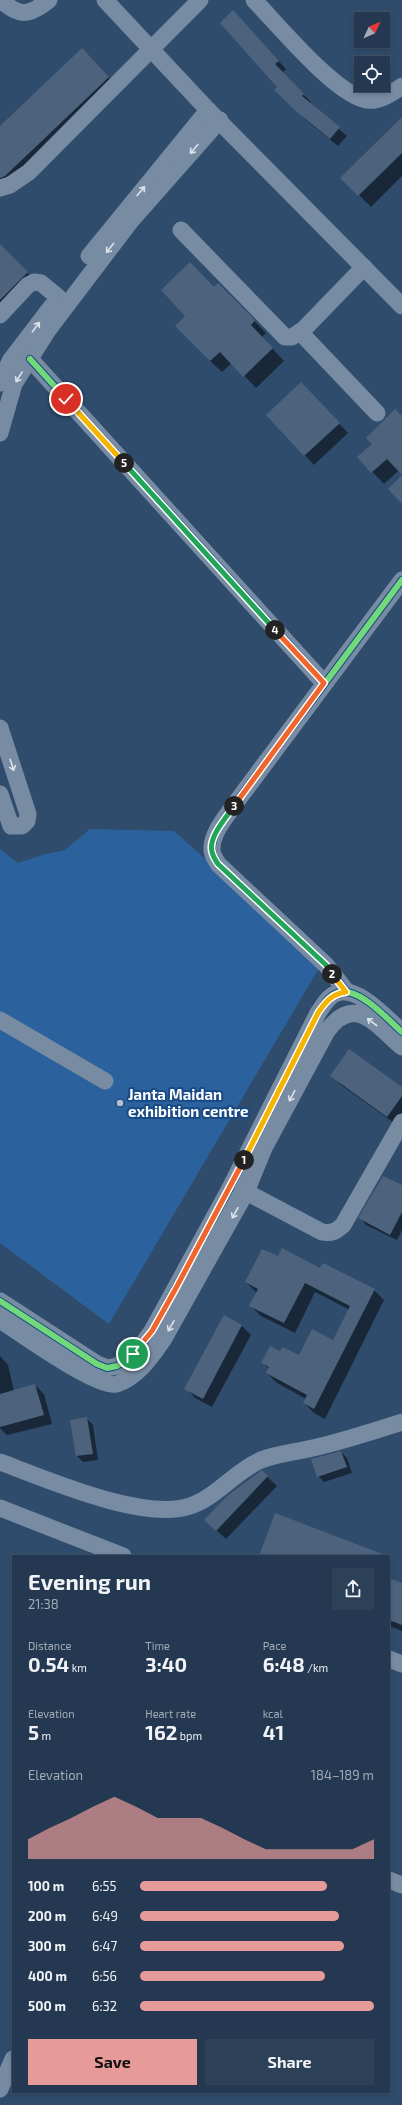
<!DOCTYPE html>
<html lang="en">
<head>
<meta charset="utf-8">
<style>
	body { margin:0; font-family:"Exo 2",sans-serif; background:#2c4058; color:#f1f3f6; height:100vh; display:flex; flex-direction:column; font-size:15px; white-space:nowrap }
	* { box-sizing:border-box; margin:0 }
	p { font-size:13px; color:#a3acb7 }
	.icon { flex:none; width:22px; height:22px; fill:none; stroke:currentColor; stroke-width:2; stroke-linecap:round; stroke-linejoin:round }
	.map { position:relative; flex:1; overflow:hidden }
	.side { position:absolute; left:12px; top:1555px; width:378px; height:538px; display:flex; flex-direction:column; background:#243951; border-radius:0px; box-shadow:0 2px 6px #0003,0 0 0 1px #415368 }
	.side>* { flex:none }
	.needle { width:26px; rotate:46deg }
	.controls { position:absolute; left:354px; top:12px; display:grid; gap:8px }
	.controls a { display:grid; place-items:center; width:36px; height:36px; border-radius:0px; background:#243951; box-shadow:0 2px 6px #0003,0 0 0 1px #415368; font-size:20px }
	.pin { position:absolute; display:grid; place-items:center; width:34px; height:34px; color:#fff; margin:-17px; border:2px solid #fff; border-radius:50%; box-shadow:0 1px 4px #0007 }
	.km { position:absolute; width:20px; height:20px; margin:-10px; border-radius:50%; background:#222; color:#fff; font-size:11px; line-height:20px; text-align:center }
	.round { display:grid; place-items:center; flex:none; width:42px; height:42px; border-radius:0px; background:#2c4058 }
	.head { display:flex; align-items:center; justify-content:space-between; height:68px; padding:0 16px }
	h1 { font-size:22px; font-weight:700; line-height:30px }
	.stats { display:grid; grid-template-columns:repeat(3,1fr); gap:6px; height:68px; padding:4px 16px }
	.stats div { display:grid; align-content:center }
	.stats b { font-size:20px; font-weight:700 }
	.stats small { font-size:11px; font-weight:400 }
	.stats p { font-size:11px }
	.chart { height:112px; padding:8px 16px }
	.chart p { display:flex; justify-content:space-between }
	.chart svg { width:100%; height:72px; margin-top:4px; fill:#e69b98; opacity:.7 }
	.primary-button { display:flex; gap:8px; margin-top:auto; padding:8px 16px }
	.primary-button a { flex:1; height:46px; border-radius:0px; background:#e69b98; color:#111; font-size:16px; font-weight:700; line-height:46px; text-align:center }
	.primary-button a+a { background:#2c4058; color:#f1f3f6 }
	ul { padding:0 16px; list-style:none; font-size:13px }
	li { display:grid; grid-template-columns:64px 48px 1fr; align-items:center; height:30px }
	li i { height:10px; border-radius:5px; background:#e69b98 }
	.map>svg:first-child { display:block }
	.green { fill:#2b619c }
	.shadow { fill:#0007 }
	.building { fill:#4d637d }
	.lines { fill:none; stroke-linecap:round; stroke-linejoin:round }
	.minor { stroke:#778ba2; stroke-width:17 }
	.cycleway-casing { stroke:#184a85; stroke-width:8 }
	.cycleway { stroke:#71d979; stroke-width:6 }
	.oneway { stroke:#dde2e8 }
	.split-1-casing { stroke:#fff; stroke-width:8 }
	.split-2-casing { stroke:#fff; stroke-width:8 }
	.split-3-casing { stroke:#fff; stroke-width:8 }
	.split-4-casing { stroke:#fff; stroke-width:8 }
	.split-5-casing { stroke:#fff; stroke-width:8 }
	.split-6-casing { stroke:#fff; stroke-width:8 }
	.split-1 { stroke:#f0652b; stroke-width:5 }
	.split-2 { stroke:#f5b400; stroke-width:5 }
	.split-3 { stroke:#22a559; stroke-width:5 }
	.split-4 { stroke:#f0652b; stroke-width:5 }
	.split-5 { stroke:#22a559; stroke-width:5 }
	.split-6 { stroke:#f5b400; stroke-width:5 }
	.poi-dot { fill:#b7c0cc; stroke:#184a85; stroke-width:1.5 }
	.labels { text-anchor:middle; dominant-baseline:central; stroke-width:4; stroke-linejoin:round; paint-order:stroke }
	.poi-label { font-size:15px; font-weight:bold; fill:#fff; stroke:#184a85; text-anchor:start }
</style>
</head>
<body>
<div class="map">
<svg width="402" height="2105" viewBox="0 0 402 2105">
	<rect width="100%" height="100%" fill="#304c6c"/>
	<path class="green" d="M90,829l84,2 148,132 -213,361 -109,-81v-394l18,14 24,-8 23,-5z"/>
	<g class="shadow">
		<path d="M241,20l45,49 -4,4 29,29 -1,2 37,32 -9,10 -31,-25 -31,-31 2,-3z"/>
		<path d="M93,61l27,28 -103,98 -17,-4v-56z"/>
		<path d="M402,119v57l-31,31 -29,-29z"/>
		<path d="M0,245l39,40 -39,38z"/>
		<path d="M218,284l48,49 -4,4 22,24 -28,27 -24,-25 -10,9 -12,-11 -23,-45z"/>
		<path d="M310,393l38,40 -34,32 -47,-50z"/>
		<path d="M402,417v57l-3,-4 -15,14 -25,-26z"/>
		<path d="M332,1076l70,12v30l-5,7 -56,-40z"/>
		<path d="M402,1187v43l-5,10 -31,-15 -6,-7z"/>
		<path d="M278,1258l43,11 53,21 10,10 -59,119 -11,-6 -10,-10 2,-4 -29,-16 -10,-10 2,-4 -6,-6 18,-10 18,4 35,-16 16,-31 -35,-18 -20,41 -34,-17 -11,-11 7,-12 -11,-11z"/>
		<path d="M224,1316l18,10 9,9 -39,72 -17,-9 -9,-10z"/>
		<path d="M0,1356l8,9 6,26 21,-6 9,9 8,30 -45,11 -7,-7z"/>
		<path d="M86,1418l7,7 5,35 -15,2 -6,-6z"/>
		<path d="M341,1452l6,6 5,15 -28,9 -6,-6z"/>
		<path d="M262,1472l15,14 -51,53 -21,-19 23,-24z"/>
		<path d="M389,1579l13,5v47l-13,-5z"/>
	</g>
	<g class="building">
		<path d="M233,10l46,51 -4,3 29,30 -2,2 38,31 -10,12 -32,-26 -24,-23 3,-3 -57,-64z"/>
		<path d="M82,48l27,29 -104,99 -5,2v-52z"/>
		<path d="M402,117v36l-44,43 -18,-18z"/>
		<path d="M0,244l28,28 -28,28z"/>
		<path d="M190,262l24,25 4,-4 37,37 -4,5 22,23 -30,29 -23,-25 -10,9 -35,-35 10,-10 -24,-26z"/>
		<path d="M301,382l39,41 -36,33 -38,-41z"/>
		<path d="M395,409l7,7v59l-15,-16 -16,14 -14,-16 15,-13 -6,-6z"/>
		<path d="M402,475v29l-14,-15z"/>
		<path d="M349,1049l53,38v9l-15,21 -57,-41z"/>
		<path d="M383,1176l19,9v27l-12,23 -32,-17z"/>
		<path d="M282,1248l38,20 3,-5 52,26 -61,120 -11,-6 4,-8 -41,-22 3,-6 -8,-4 9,-17 10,5 3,-4 16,8 13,-26 21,11 17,-34 -45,-23 -21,40 -35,-17 9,-17 -13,-7 17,-33 16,7z"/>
		<path d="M224,1315l18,10 -39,74 -19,-10z"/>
		<path d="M35,1384l9,31 -44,12v-33z"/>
		<path d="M87,1417l6,37 -17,2 -6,-36z"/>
		<path d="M341,1451l6,16 -30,10 -6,-18z"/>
		<path d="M262,1470l6,6 -52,55 -12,-11 23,-24z"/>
		<path d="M275,1513l110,42 -1,1h-125z"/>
		<path d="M389,1578l13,5v42l-13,-5z"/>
	</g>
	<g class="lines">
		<g class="minor">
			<path d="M1,0c19,18 29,15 48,0"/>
			<path d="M105,0l103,110 194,196"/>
			<path d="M254,0c24,25 78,90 109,99 13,5 28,-5 39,-13"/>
			<path d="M0,188l10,-3 19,-13 171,-172"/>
			<path d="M181,230l104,107h7l12,-8 60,-62"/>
			<path d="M89,256l119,-146"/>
			<path d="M0,315l28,-30 6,-3 7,1 17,14"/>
			<path d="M300,332l77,81"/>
			<path d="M30,359l294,324"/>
			<path d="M0,383l10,-22 42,-55"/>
			<path d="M0,433l14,-49 34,-54 82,-108 90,-102"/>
			<path d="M0,728l28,86 -1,7 -5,5h-11l-11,-32"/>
			<path d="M347,992l-21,-27 -108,-101c-2,-4 -6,-9 -6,-14 -1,-18 16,-35 25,-49l165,-221"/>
			<path d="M0,1020l105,61"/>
			<path d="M246,1192l76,40c10,2 14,-1 21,-7l59,-103"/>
			<path d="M0,1301l97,63 10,4 10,-2 9,-6 18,-18 8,-11 77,-141 89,-177c5,-7 10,-17 19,-20 21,-8 50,26 65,39"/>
			<path d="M0,1320c19,12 99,70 117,64 21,-7 34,-27 46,-44l83,-148 18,-44 63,-117c28,-38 49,-6 75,16"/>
			<path d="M0,1462c46,17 144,60 190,44 27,-9 45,-35 71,-46 18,-7 37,-8 56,-13 29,-7 57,-16 85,-25"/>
			<path d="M0,1508l123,48"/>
			<path d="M389,1659l13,5"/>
			<path d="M389,1880l13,5"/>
			<path d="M0,2089l13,-30"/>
		</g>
		<g class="cycleway-casing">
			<g id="cycleway">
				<path d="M30,359l294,324"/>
				<path d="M347,992l-21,-27 -108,-101c-2,-4 -6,-9 -6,-14 -1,-18 16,-35 25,-49l165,-221"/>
				<path d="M0,1301l97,63 10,4 10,-2 9,-6 18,-18 8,-11 77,-141 89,-177c5,-7 10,-17 19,-20 21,-8 50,26 65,39"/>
			</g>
		</g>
		<use href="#cycleway" class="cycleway"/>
	</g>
	<defs><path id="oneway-shaft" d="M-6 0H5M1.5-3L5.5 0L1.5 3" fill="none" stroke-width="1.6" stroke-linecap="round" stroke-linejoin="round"/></defs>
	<g class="oneway">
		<use href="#oneway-shaft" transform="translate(194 149) rotate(131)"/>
		<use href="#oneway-shaft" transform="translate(141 191) rotate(-50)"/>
		<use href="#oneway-shaft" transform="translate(110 248) rotate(128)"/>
		<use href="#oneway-shaft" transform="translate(36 327) rotate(-53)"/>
		<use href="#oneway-shaft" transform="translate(19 377) rotate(122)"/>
		<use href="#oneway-shaft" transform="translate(12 765) rotate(72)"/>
		<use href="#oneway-shaft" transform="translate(372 1022) rotate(-143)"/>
		<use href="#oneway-shaft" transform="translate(292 1096) rotate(118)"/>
		<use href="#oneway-shaft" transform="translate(235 1213) rotate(119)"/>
		<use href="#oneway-shaft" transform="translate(171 1326) rotate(120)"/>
	</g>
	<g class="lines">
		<g class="split-1-casing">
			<path id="split-1" d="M133,1354l19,-23 24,-43 68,-128"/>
		</g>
		<g class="split-2-casing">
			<path id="split-2" d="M244,1160l74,-147c8,-12 14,-19 28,-21l-14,-18"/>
		</g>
		<g class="split-3-casing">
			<path id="split-3" d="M234,806c-8,12 -26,31 -22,46 1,4 4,9 6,12l108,101 6,9"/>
		</g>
		<g class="split-4-casing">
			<path id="split-4" d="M234,806l90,-123 -49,-53"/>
		</g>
		<g class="split-5-casing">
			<path id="split-5" d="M124,463l151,167"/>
		</g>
		<g class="split-6-casing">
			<path id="split-6" d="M66,399l58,64"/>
		</g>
		<use href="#split-1" class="split-1"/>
		<use href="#split-2" class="split-2"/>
		<use href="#split-3" class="split-3"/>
		<use href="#split-4" class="split-4"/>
		<use href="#split-5" class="split-5"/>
		<use href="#split-6" class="split-6"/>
	</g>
	<circle class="poi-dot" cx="120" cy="1103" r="4"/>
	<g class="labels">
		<g class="poi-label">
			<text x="128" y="1094">Janta Maidan<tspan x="128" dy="17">exhibition centre</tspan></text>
		</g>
	</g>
</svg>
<div class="controls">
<a><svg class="needle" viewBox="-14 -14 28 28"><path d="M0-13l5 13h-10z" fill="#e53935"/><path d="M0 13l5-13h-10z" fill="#a3acb7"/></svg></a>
<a><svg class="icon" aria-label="locate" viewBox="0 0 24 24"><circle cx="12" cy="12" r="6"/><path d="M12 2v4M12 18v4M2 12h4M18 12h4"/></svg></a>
</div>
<div class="pin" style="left:133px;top:1354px;background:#1e9e55"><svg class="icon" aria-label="arrive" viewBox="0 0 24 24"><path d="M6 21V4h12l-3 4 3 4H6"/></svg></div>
<div class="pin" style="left:66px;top:399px;background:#d93025"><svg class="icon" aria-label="check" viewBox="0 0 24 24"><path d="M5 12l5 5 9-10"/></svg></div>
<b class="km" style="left:244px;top:1160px">1</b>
<b class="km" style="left:332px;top:974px">2</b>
<b class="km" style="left:234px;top:806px">3</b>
<b class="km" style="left:275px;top:630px">4</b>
<b class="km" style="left:124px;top:463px">5</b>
<section class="side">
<div class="head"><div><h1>Evening run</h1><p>21:38</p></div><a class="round"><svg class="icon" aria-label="share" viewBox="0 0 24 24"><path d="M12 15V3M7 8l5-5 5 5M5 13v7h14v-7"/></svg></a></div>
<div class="stats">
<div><p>Distance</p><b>0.54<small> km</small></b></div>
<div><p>Time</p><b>3:40</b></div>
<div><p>Pace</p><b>6:48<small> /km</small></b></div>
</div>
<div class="stats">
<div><p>Elevation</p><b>5<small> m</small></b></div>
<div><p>Heart rate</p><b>162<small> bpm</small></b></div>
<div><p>kcal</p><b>41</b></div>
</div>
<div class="chart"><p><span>Elevation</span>184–189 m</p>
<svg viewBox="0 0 160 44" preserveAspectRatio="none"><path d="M0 44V32L10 25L20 19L30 12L40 6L50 12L60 19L70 19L80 19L90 25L100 32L110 38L120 38L130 38L140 38L150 38L160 32V44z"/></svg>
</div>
<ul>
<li><b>100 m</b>6:55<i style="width:80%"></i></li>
<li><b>200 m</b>6:49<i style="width:85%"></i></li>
<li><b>300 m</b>6:47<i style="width:87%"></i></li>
<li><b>400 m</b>6:56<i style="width:79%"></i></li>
<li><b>500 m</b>6:32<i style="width:100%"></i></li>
</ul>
<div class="primary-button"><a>Save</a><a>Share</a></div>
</section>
</div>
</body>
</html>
